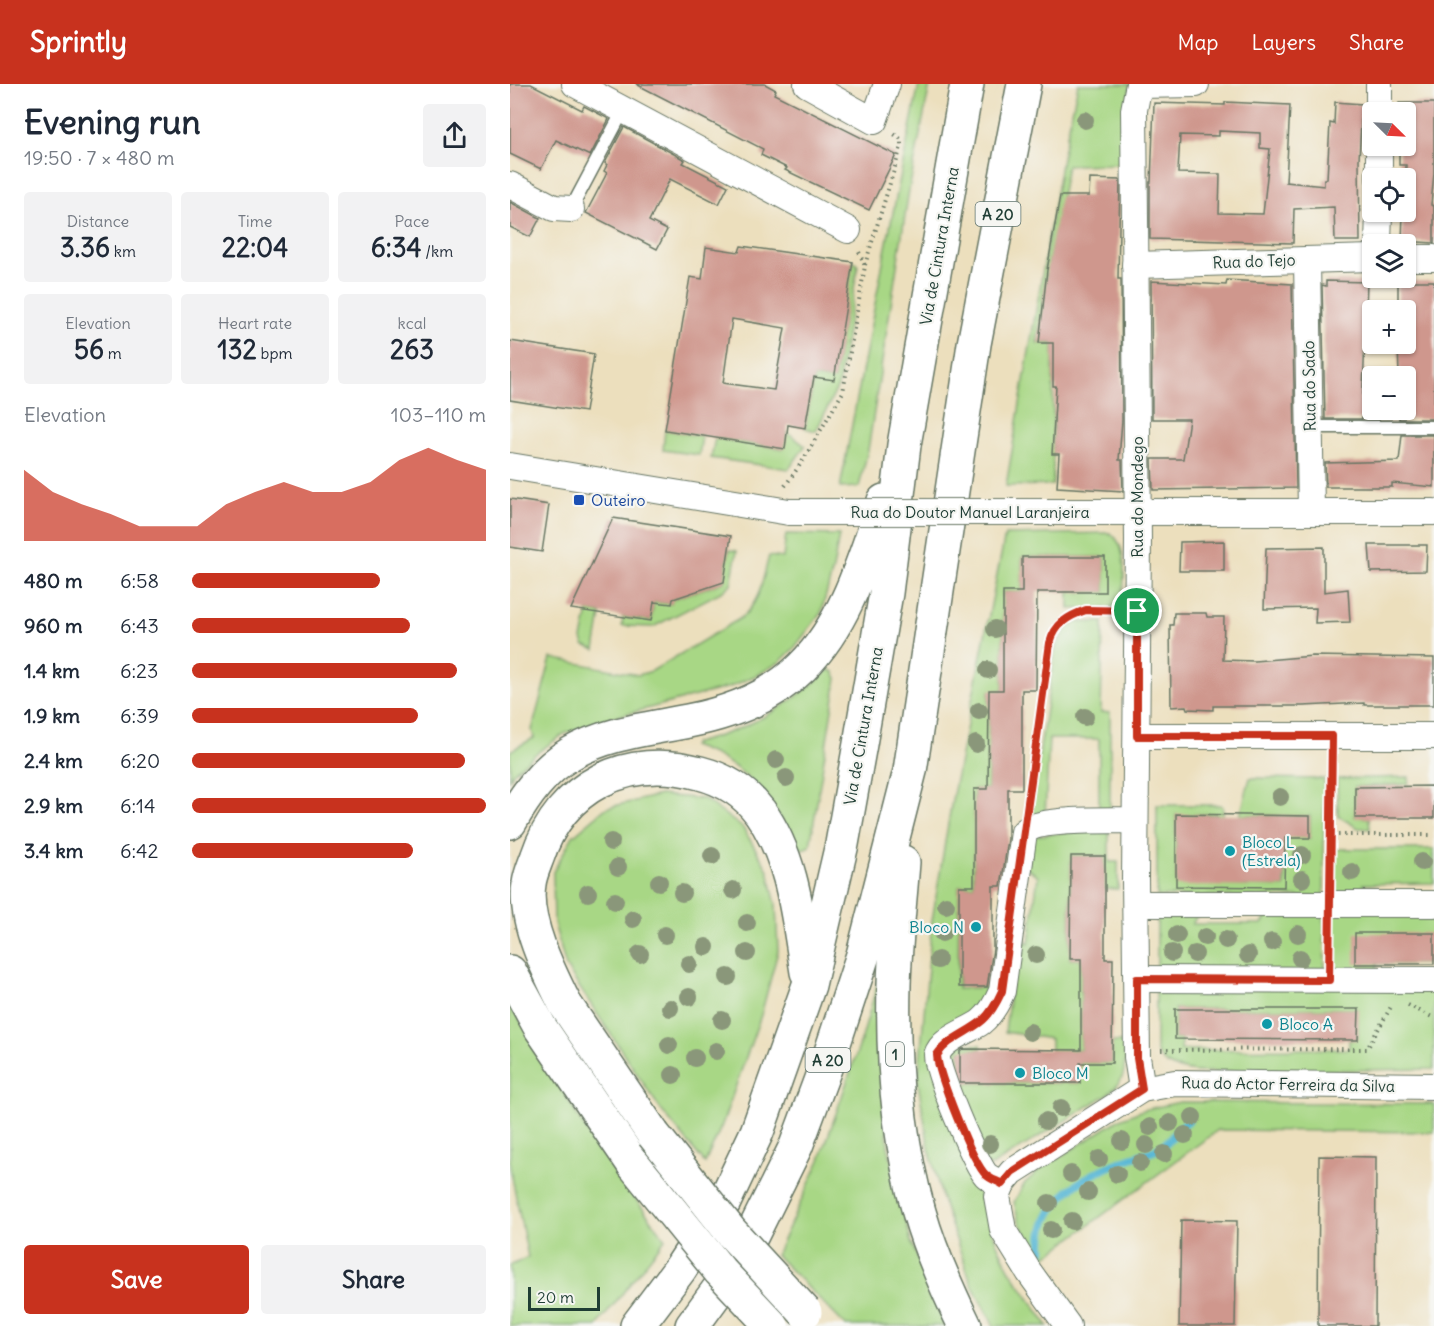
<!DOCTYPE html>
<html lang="en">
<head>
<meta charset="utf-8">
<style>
	body { margin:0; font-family:Delius,sans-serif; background:#f2f2f3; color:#1f2937; height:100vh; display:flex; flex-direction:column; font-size:22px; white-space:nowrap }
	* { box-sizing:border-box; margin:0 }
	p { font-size:20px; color:#747a83 }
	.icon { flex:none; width:33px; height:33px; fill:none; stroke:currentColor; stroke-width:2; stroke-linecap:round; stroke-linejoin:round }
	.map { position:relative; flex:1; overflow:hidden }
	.side { display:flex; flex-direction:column; background:#fff; width:510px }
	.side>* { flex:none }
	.needle { width:39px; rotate:114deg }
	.buttons { position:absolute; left:852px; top:18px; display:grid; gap:12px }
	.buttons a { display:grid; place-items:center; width:54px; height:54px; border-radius:6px; background:#fff; box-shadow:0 2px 4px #0004; font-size:30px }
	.scale { position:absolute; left:18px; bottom:15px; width:72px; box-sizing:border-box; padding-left:6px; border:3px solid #1f3d34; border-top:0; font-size:16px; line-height:21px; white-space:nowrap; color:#1f3d34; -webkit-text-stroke:4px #f6f6f2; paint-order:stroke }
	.pin { position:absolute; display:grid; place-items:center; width:51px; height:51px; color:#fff; margin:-26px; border:3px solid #fff; border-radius:50%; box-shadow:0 2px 6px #0007 }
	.round { display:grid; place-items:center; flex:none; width:63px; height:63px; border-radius:6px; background:#f2f2f3 }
	.summary { display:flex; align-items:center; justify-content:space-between; height:102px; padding:0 24px }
	h1 { font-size:33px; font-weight:800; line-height:45px }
	.metrics { display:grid; grid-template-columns:repeat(3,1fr); gap:9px; height:102px; padding:6px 24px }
	.metrics div { display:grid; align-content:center; border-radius:6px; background:#f2f2f3; text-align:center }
	.metrics b { font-size:26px; font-weight:800 }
	.metrics small { font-size:16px; font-weight:400 }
	.metrics p { font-size:16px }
	.chart { height:168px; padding:12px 24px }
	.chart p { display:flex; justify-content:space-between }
	.chart svg { width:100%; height:108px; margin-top:6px; fill:#c8321e; opacity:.7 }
	.button { display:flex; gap:12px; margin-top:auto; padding:12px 24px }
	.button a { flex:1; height:69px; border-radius:6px; background:#c8321e; color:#fff; font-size:24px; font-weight:800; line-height:69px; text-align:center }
	.button a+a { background:#f2f2f3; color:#1f2937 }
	ul { padding:0 24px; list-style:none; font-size:20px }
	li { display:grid; grid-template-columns:96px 72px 1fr; align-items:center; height:45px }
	li i { height:15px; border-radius:8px; background:#c8321e }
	header { display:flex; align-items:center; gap:36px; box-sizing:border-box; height:84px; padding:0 30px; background:#c8321e; color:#fff }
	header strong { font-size:28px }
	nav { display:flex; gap:33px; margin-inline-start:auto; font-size:21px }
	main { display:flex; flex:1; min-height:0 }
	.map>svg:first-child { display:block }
	.green { fill:#a8d785; stroke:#648a5c; stroke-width:1.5; fill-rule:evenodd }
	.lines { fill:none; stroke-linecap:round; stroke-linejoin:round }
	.stream { stroke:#58b7d6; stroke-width:8 }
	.building { fill:#cf978d; fill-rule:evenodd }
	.service-casing { stroke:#677664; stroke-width:15 }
	.minor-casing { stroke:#677664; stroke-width:28 }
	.motorway-casing { stroke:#677664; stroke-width:36 }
	.path { stroke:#677664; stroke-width:4; stroke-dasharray:1.5 4.5; stroke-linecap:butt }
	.service { stroke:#fff; stroke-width:12 }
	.minor { stroke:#fff; stroke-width:26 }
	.motorway { stroke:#fff; stroke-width:33 }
	.minor-bridge-casing { stroke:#677664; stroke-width:28; stroke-linecap:butt }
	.motorway-bridge-casing { stroke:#677664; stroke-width:36; stroke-linecap:butt }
	.minor-bridge { stroke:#fff; stroke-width:26 }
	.motorway-bridge { stroke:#fff; stroke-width:33 }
	.tree { fill:#8a977a }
	.route-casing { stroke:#fff; stroke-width:12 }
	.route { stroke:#c8321e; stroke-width:8 }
	.transit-dot { fill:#1a4fb4; stroke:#f6f6f2; stroke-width:2 }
	.culture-dot { fill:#0f9aa8; stroke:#f6f6f2; stroke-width:2 }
	.labels { text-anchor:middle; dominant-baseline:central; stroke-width:4.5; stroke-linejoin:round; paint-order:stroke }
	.shield { fill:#f6f6f2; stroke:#60746d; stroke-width:1.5 }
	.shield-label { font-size:15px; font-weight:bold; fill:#1f3d34 }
	.street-label { font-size:16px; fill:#1f3d34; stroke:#f6f6f2 }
	.transit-label { font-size:16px; fill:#164399; stroke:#f6f6f2; text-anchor:start }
	.culture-label { font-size:16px; fill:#0d838f; stroke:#f6f6f2; text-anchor:start }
</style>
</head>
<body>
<header>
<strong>Sprintly</strong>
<nav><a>Map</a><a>Layers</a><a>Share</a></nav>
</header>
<main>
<section class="side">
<div class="summary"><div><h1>Evening run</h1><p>19:50 · 7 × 480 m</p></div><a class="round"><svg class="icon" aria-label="share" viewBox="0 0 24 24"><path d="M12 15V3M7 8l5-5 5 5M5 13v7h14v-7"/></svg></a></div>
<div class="metrics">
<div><p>Distance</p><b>3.36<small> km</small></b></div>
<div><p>Time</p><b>22:04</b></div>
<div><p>Pace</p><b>6:34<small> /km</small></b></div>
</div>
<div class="metrics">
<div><p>Elevation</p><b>56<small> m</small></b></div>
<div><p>Heart rate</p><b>132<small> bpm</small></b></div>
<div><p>kcal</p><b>263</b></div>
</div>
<div class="chart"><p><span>Elevation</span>103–110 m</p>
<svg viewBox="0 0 160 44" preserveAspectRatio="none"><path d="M0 44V15L10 24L20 29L30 33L40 38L50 38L60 38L70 29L80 24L90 20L100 24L110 24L120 20L130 11L140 6L150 11L160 15V44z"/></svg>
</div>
<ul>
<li><b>480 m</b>6:58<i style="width:64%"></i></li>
<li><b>960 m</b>6:43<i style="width:74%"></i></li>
<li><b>1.4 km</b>6:23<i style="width:90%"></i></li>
<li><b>1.9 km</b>6:39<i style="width:77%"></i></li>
<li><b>2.4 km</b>6:20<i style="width:93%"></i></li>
<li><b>2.9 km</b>6:14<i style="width:100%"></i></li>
<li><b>3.4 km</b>6:42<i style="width:75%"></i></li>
</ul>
<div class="button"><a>Save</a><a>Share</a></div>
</section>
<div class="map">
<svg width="924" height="1242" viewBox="0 0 924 1242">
	<rect width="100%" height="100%" fill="#f6f6f2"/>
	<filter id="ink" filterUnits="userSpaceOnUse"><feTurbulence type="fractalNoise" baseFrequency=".0167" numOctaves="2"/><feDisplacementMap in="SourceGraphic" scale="12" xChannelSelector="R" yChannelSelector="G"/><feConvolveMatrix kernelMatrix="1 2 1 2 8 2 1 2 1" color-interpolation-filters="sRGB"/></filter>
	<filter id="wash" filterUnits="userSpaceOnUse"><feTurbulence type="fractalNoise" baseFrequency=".008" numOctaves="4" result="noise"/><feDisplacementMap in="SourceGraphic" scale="24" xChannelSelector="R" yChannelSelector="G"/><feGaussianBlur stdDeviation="1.35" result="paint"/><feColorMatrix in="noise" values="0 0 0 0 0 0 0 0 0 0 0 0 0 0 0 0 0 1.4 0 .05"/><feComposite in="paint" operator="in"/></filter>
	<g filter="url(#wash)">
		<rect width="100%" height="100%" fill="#ecdfbd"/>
		<g class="green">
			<path d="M409,0h11l-21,106 -41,260 -9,37 -19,1 43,-226z"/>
			<path d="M568,0h52l-8,80 -55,1 -20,105 -10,73 16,1v141l-47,1 56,-328z"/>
			<path d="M343,178l5,2 -20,122 -22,45 -11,-3 9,-51 20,3z"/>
			<path d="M155,346l37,6 -3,19 -36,-5z"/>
			<path d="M277,348l18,14 -16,23 -78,-11 4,-20 69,11z"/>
			<path d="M600,449c20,13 13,53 12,74l-53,2v-17h36v-35h-83v35h-19v98l-14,1 -1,98h-14v97h-15l-1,103 34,-2v12l-55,46 44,155 16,44 12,25 39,57h-54l-22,-41 -30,-86 -13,-51 -11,-65 14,-162 20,-121 53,-265z"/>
			<path d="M276,450l53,1 -6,34 -12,44 -26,34 -15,15 -21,12 -29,13 -119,31 -47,16 -30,21 -20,17 -4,7v-28l24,-13 -2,-8 19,-72 87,17 14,-4 89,-53c20,-17 21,-37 28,-62l14,2z"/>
			<path d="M219,466l8,1 -6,33 -8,7 -70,36 -31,-1 1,-9 28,4 3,-19 17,2 2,-5 51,-17z"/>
			<path d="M78,527l13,3 -6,36 -11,-5 -2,-6z"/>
			<path d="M568,538h25l-2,90 9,1v101h-11v-75h-50l-4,76 -16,6 26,-171c6,-13 9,-23 23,-28z"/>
			<path d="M319,585l5,3 3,6 -27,168 -7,3 -7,-2c-19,-36 -37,-68 -74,-88 -9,-6 -20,-9 -30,-13l3,-3c53,-13 95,-37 134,-74z"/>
			<path d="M899,693l-1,7 -53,3v30l14,1 1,11 -12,-1 -20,-12 -1,-37z"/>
			<path d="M740,694l74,1v118l-167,-1v-91h64l2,2v20l-6,-13 -41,1v69l109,3v-22l-8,-1v-27l33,1v-22l-66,-1 -1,12h-6z"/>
			<path d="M150,711l44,4 39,29 25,42 8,35 2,46 -17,64 -39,110 -17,38 -44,-53 -95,-143 -12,-44 -1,-51 20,-36 33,-28z"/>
			<path d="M599,744v34h9v27h-13v-33h-34l-1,103h11v91h-30v-11l-46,-7 12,-95 12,6 9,-67 -11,-8 5,-32z"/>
			<path d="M824,765h100v34l-71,1 8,12h-36z"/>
			<path d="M821,820h103v60h-57v16h57v89l-238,3c-17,-3 -34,-4 -40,-22v-72l174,2zM665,925h183v30l-9,1v9l-168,1v-11h-6z"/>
			<path d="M647,826l43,1 -8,13h70l9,-14 53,1 1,64 -168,-1z"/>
			<path d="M369,894l9,168 23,96 34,84h-99l-70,-71 44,-95 42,-122z"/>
			<path d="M0,919l78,130 77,106 -68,87h-87v-60l18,-9 -18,-90z"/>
			<path d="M602,958h13c-1,28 4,36 -20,54l-107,66 -6,4 -7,-1 -40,-113 12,-8 24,1v4l-21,1v33h120v-20h32z"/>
			<path d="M670,1018l254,2v28l-216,-2 -167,123 -10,5 -21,-34 -3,-9 -3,-13 11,-19 13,-12 82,-52 23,-9z"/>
		</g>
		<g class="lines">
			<path class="stream" d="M532,1166c-4,-51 48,-78 89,-92 9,-3 18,-5 27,-9 13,-7 19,-21 30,-28"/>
		</g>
		<g id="blocks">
			<g class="building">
				<path d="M0,0h21l51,26 2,-4 25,13 -19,37 -34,-16 -15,29 -31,-15z"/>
				<path d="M126,0h129l11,6 -2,4 122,61 -27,55 -84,-40 2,-2 -26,-13 2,-6z"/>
				<path d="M715,18l65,3 -4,77 38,4v-7h3l3,-56 4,1 1,-22 27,2 -3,56 1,81h-25l-1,-34 -40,2 -1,34 -143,-4v-57h1l3,-79 71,2zM709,47l41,2v15l10,1 -7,65 -44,-1 1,-39 -42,-1 2,-38 39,1z"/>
				<path d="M889,19h35v70l-3,32 3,1v37l-32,-2 1,-29h3v-47h-7v-19h7v-34h-7z"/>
				<path d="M114,43l61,33 -2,3 45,23 -9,18 -49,-25 -21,42 18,9 -10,19 -71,-36 21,-40 -3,-2 3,-6 -2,-2z"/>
				<path d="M580,95l30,1 -2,99h3l1,141 -3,40h3l1,31 -66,-4 2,-33h-7l4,-68h-3v-43h-14l8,-73 13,-74h29z"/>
				<path d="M0,118l30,16 -10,19 -20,-10z"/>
				<path d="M231,162l112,16 -19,118 -20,-3 -9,51 -17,-3 -3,24 -120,-19 25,-153 12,2 4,-32 33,5zM222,235l53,9 -11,62 -51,-7z"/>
				<path d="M717,196l65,4 4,204 -143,2 -1,-31h31l6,-40h-37l-1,-138 75,4z"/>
				<path d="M816,197l41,1 -5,137h-37l-3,-134 4,1z"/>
				<path d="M888,197h36v138h-35v-9h7v-34h-7l-1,-32h8v-34h-8z"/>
				<path d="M0,257l84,13 -9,58 -75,-12z"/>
				<path d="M892,351h32v52l-42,-4v4h-66l-1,-24 74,-2z"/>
				<path d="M0,415l39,6 -7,47 -32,-5z"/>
				<path d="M103,434l118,18 -7,46 -51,17 -1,5 -18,-2 -3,19 -80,-12z"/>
				<path d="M714,457v30h-45l1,-29z"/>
				<path d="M859,461h58l-1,26 -55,1z"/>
				<path d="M814,463v45l24,-3 2,33 -35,1 1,-15 -52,1 2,-61z"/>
				<path d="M512,473h83v35h-68l-1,98h-14v99h-14v50l-7,47h-8v63l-6,38h-28v-101h15v-97h14l1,-99h14v-98h19z"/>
				<path d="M664,529h32l1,4h17l-1,43 31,1 59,-5 121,2v47h-70v-2l-61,3h-90v4l-26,-1 -1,-3 -15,1 -1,-82h3z"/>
				<path d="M924,702v32h-79v-31z"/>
				<path d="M666,730l134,2v22h-25l-1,49 -108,-1z"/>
				<path d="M561,772h34v103h8l-1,104h-32v20h-120v-32l2,-2 119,1v-91h-11z"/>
				<rect x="845" y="849" width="79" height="31"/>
				<path d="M665,925h184l-1,31 -183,-1z"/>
				<path d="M809,1072l57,1 -1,169h-57z"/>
				<path d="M671,1136l56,1 -2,105h-56z"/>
			</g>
		</g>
	</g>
	<g filter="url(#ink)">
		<use href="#blocks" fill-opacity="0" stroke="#677664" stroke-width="1.5"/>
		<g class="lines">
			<g class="service-casing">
				<g id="service">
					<path d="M61,125l53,-100"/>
					<path d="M799,343h125"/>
				</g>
			</g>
			<g class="minor-casing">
				<g id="minor">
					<path d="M65,0l273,146"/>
					<path d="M297,0l67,37 13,-37"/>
					<path d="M629,0l-5,26 4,429 -3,340 2,178 5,32"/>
					<path d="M629,1l57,-1"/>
					<path d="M869,28v-28"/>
					<path d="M869,94v-32"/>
					<path d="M0,101l44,23 17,1"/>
					<path d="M868,160l1,-32"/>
					<path d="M896,174h28"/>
					<path d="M797,176l4,252"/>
					<path d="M625,181l237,-7"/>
					<path d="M0,382l279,46"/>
					<path d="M528,428h396"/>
					<path d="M627,652h297"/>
					<path d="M626,820h298"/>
					<path d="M627,895l297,1"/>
					<path d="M492,1100c-5,-3 -12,-5 -16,-9 -10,-10 -52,-109 -49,-120 5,-17 32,-24 44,-33 10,-8 16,-19 21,-31l22,-159c14,-15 89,-11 111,-12"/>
					<path d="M558,1242l-39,-54 -26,-42 -6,-34 5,-12 10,-12 130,-83 33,-6 259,3"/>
				</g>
			</g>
			<g class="motorway-casing">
				<g id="motorway">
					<path d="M0,738c15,-26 33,-52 60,-68 35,-21 78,-25 118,-33 41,-8 84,-24 114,-54 45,-45 62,-108 82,-166"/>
					<path d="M393,778c-3,41 -8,82 -9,123 -2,75 4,154 25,227 11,39 28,77 46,114"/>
					<path d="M0,888l30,55 94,138"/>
					<path d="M143,1050l-88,-130c-16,-32 -42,-84 -36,-120 1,-9 5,-18 8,-26 24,-73 90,-105 163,-85 23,6 45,19 60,39 33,46 38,105 47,160"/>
					<path d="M127,1242l43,-57 44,-67 33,-70 52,-147 33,-141 18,-100 26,-151 18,-148 63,-361"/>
					<path d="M182,1242l32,-44 26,-43 46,-93 35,-94 32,-97 47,-184 64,-427 50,-260"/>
				</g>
			</g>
			<g class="path">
				<path d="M355,181l36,-118v-8l-7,-5"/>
				<path d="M275,402l17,-24 41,-70 22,-126 -6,-14"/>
				<path d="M518,721l24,-171c18,-24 33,-23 61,-23"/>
				<path d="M822,751h102"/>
				<path d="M821,795l1,-118"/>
				<path d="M820,873v-28"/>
				<path d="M898,921l26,13"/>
				<path d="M651,966l206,-1 25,-44"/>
			</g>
			<use href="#service" class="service"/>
			<use href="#minor" class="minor"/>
			<use href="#motorway" class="motorway"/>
			<g class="minor-bridge-casing">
				<path id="minor-bridge" d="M279,428h249"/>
			</g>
			<g class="motorway-bridge-casing">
				<g id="motorway-bridge">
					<path d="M143,1050l78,98 74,80"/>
					<path d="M124,1081l86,106 52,55"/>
				</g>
			</g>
			<use href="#minor-bridge" class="minor-bridge"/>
			<use href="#motorway-bridge" class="motorway-bridge"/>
		</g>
		<g class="tree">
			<circle cx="575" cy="36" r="9"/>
			<circle cx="485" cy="545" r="9"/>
			<circle cx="478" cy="586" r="9"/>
			<circle cx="469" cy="627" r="9"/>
			<circle cx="575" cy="633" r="9"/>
			<circle cx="466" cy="660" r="9"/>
			<circle cx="266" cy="676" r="9"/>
			<circle cx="276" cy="694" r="9"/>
			<circle cx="770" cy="713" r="9"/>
			<circle cx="101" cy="758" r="9"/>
			<circle cx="792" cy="771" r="9"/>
			<circle cx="202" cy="772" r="9"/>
			<circle cx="912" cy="778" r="9"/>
			<circle cx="108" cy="783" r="9"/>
			<circle cx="842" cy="788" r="9"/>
			<circle cx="792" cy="795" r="9"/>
			<circle cx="149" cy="798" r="9"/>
			<circle cx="223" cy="806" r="9"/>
			<circle cx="78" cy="809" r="9"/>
			<circle cx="172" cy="809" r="9"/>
			<circle cx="105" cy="817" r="9"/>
			<circle cx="436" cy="821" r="9"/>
			<circle cx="123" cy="835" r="9"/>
			<circle cx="237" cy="839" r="9"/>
			<circle cx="432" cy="849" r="9"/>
			<circle cx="788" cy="850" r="9"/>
			<circle cx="155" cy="851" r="9"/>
			<circle cx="667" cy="851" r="9"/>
			<circle cx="695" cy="853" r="9"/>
			<circle cx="716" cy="856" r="9"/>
			<circle cx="762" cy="858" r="9"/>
			<circle cx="196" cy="863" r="9"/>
			<circle cx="237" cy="869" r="9"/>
			<circle cx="662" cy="869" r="9"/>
			<circle cx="130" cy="870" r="9"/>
			<circle cx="685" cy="870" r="9"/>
			<circle cx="526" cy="871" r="9"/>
			<circle cx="738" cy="871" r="9"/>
			<circle cx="790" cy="874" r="9"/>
			<circle cx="428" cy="876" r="9"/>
			<circle cx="179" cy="880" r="9"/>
			<circle cx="218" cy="893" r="9"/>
			<circle cx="179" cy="913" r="9"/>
			<circle cx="160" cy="924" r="9"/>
			<circle cx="212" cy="936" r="9"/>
			<circle cx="520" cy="948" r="9"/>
			<circle cx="159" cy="961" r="9"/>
			<circle cx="206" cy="967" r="9"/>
			<circle cx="185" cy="974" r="9"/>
			<circle cx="163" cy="991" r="9"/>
			<circle cx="551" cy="1024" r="9"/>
			<circle cx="683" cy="1033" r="9"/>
			<circle cx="536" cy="1037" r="9"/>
			<circle cx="660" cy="1039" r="9"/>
			<circle cx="640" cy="1043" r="9"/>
			<circle cx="675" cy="1051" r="9"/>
			<circle cx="612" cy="1057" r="9"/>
			<circle cx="480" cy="1060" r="9"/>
			<circle cx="636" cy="1061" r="9"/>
			<circle cx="654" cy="1070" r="9"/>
			<circle cx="589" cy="1075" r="9"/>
			<circle cx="630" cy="1079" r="9"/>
			<circle cx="561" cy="1090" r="9"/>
			<circle cx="607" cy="1090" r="9"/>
			<circle cx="578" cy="1108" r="9"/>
			<circle cx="539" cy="1119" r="9"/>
			<circle cx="562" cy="1137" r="9"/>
			<circle cx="541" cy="1146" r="9"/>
		</g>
	</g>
	<g class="lines" filter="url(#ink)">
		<g class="route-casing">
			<path id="route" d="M576,526l51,1v125h195l-3,244 -192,-1v79l5,31 -130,83 -10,12c-5,-3 -12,-5 -16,-9 -13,-12 -48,-101 -49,-120 11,-17 31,-22 46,-35 9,-8 14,-18 19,-29l48,-348c5,-19 18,-27 36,-33z"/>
		</g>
		<use href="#route" class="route"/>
	</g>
	<rect class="transit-dot" x="63" y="410" width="12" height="12" rx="3"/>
	<g class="culture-dot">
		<circle cx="720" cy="767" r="6"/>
		<circle cx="466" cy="843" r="6"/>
		<circle cx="757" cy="940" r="6"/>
		<circle cx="510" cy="989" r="6"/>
	</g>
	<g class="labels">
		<g class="shield">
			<rect x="465.5" y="118" width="45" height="24" rx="4.5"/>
			<rect x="376" y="958" width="18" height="24" rx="4.5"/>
			<rect x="295.5" y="964" width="45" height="24" rx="4.5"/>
		</g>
		<g class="shield-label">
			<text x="488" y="130">A 20</text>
			<text x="385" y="970">1</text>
			<text x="318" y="976">A 20</text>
		</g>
		<g class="street-label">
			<text transform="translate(429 162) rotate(-80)">Via de Cintura Interna</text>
			<text transform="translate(744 177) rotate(-2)">Rua do Tejo</text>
			<text transform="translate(799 302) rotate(-91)">Rua do Sado</text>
			<text transform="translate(627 413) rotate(-90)">Rua do Mondego</text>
			<text x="460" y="428">Rua do Doutor Manuel Laranjeira</text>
			<text transform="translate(353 642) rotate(-80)">Via de Cintura Interna</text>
			<text transform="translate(778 1000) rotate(1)">Rua do Actor Ferreira da Silva</text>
		</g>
		<g class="transit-label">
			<text x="81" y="416">Outeiro</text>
		</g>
		<g class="culture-label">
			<text x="732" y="758">Bloco L<tspan x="732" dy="18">(Estrela)</tspan></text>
			<text x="454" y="843" text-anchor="end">Bloco N</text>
			<text x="769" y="940">Bloco A</text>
			<text x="522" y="989">Bloco M</text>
		</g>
	</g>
</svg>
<div class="buttons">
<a><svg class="needle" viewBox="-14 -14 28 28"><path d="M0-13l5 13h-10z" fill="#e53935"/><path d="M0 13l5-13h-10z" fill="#747a83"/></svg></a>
<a><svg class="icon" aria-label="locate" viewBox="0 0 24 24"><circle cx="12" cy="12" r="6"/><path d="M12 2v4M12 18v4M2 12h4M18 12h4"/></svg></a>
<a><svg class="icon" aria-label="layers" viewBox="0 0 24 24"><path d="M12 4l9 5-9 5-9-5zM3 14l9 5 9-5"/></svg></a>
<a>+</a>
<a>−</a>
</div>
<div class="scale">20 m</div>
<div class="pin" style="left:627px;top:527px;background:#1e9e55"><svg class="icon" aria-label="arrive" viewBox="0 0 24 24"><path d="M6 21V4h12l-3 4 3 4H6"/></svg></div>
</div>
</main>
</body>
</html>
